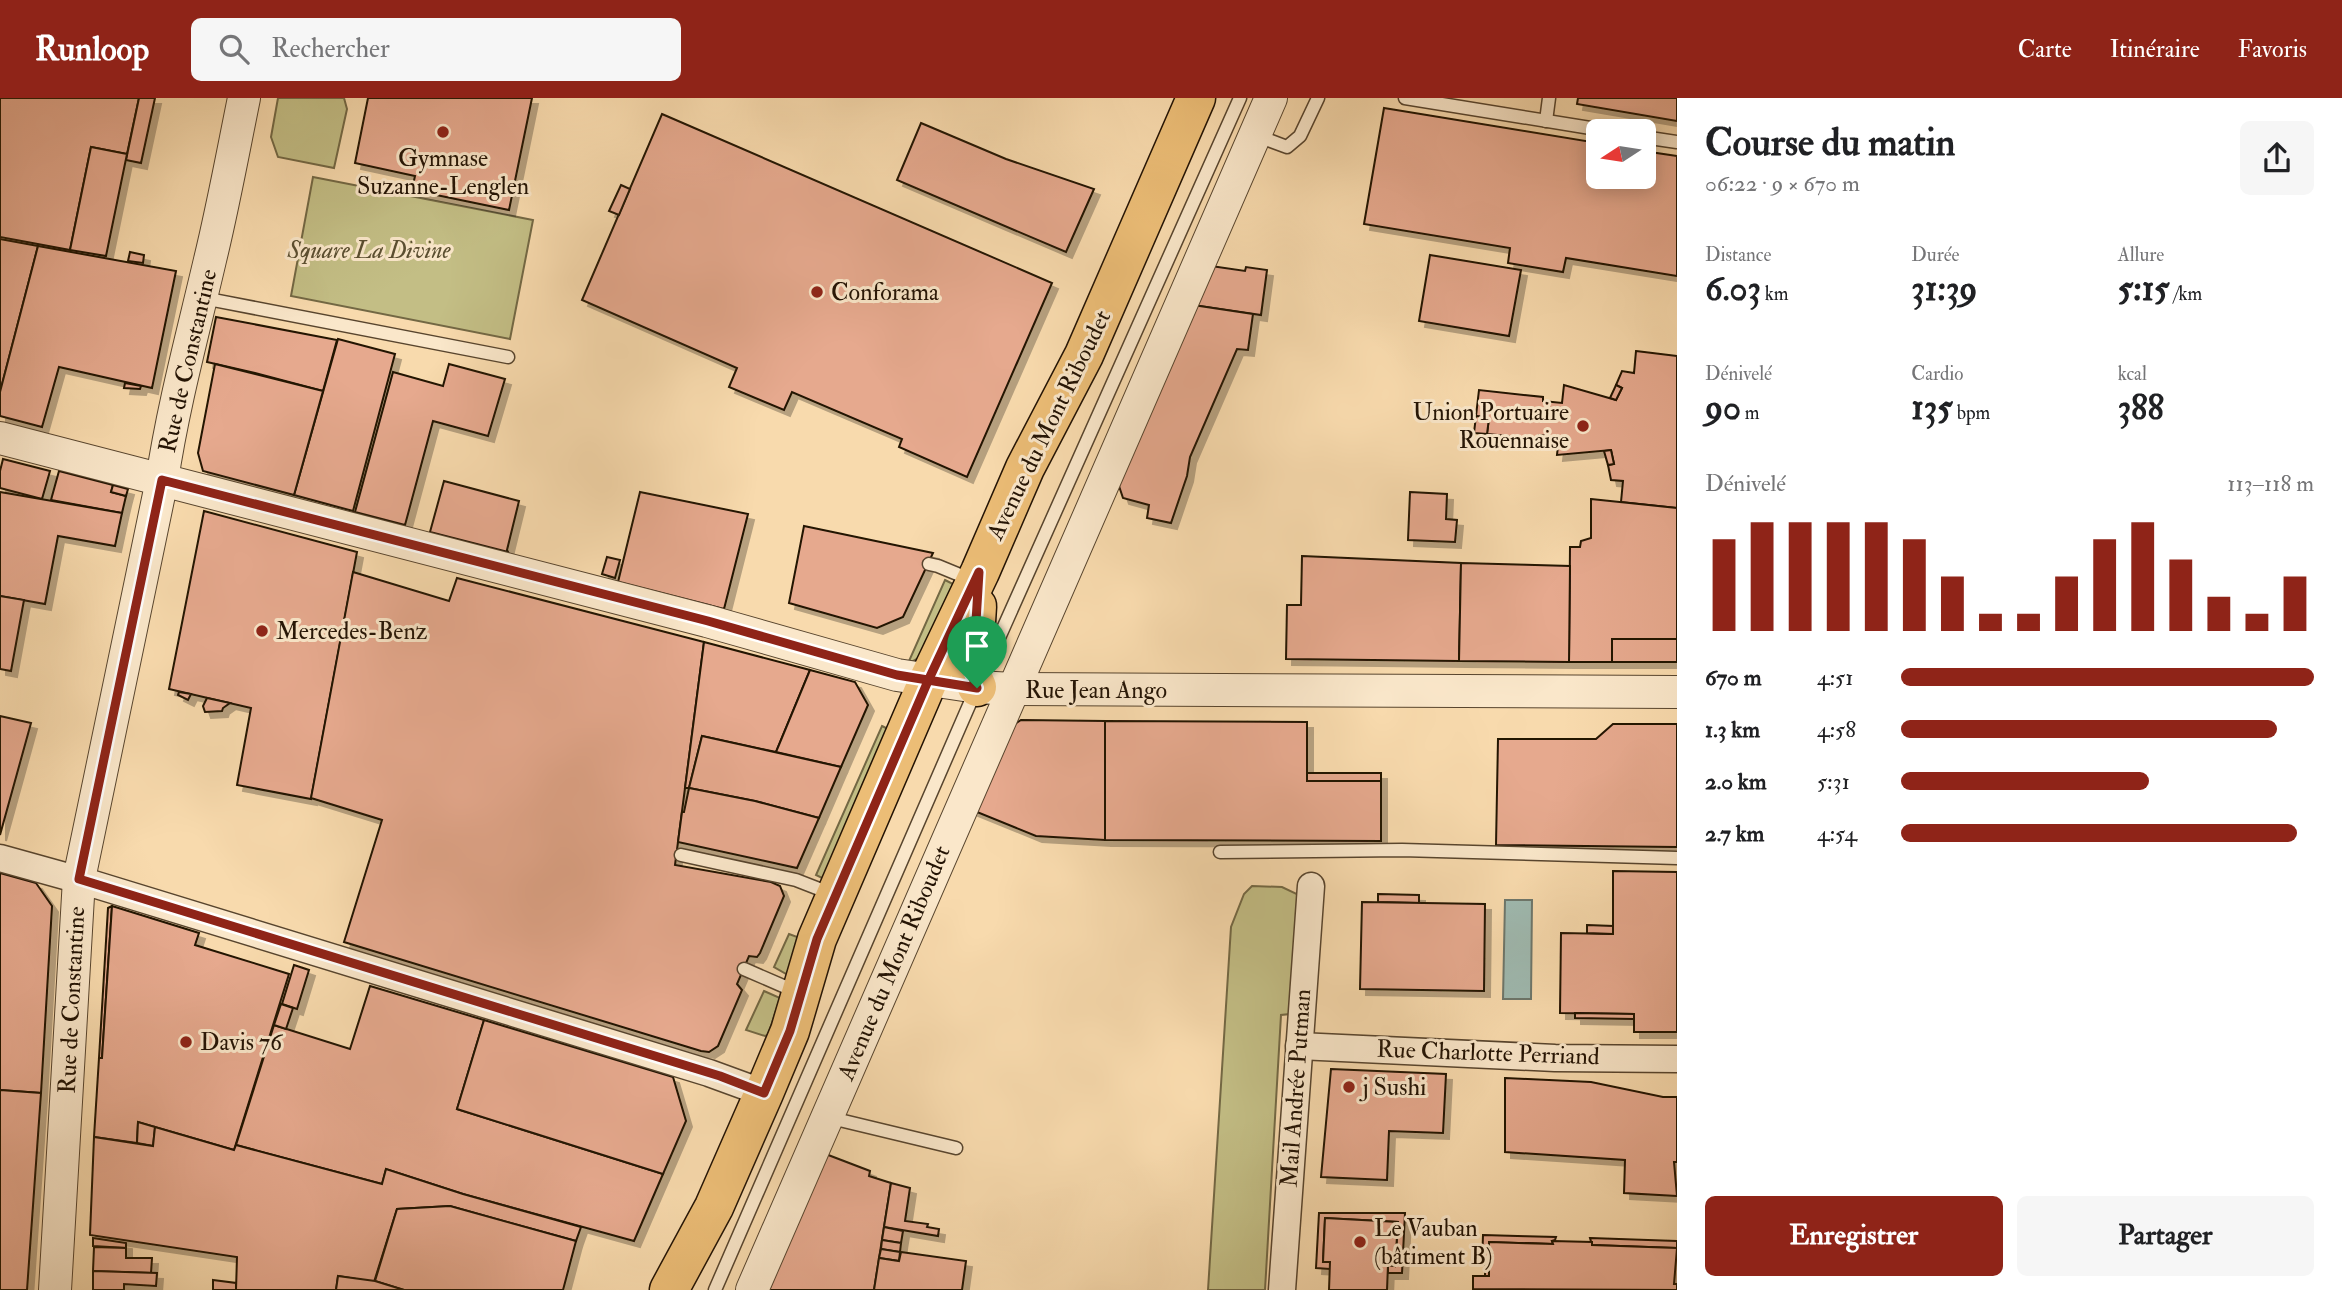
<!DOCTYPE html>
<html lang="fr">
<head>
<meta charset="utf-8">
<style>
	body { margin:0; font-family:"IM FELL Double Pica",serif; background:#f6f6f6; color:#202124; height:100vh; display:flex; flex-direction:column; font-size:26px; white-space:nowrap }
	* { box-sizing:border-box; margin:0 }
	p { font-size:23px; color:#757577 }
	.icon { flex:none; width:38px; height:38px; fill:none; stroke:currentColor; stroke-width:2; stroke-linecap:round; stroke-linejoin:round }
	.map { position:relative; flex:1; overflow:hidden }
	.panel { display:flex; flex-direction:column; background:#fff; width:665px }
	.panel>* { flex:none }
	.needle { width:46px; rotate:258deg }
	.controls { position:absolute; left:1586px; top:21px; display:grid; gap:14px }
	.controls a { display:grid; place-items:center; width:70px; height:70px; border-radius:10px; background:#fff; box-shadow:0 4px 18px #0003; font-size:35px }
	.pin { position:absolute; display:grid; place-items:center; width:60px; height:60px; color:#fff; margin:-72px -30px; border-radius:50% 50% 50% 0; rotate:-45deg; box-shadow:0 0 7px #0007 }
	.pin .icon { rotate:45deg }
	.round { display:grid; place-items:center; flex:none; width:74px; height:74px; border-radius:10px; background:#f6f6f6 }
	.headline { display:flex; align-items:center; justify-content:space-between; height:119px; padding:0 28px }
	h1 { font-size:38px; font-weight:700; line-height:52px }
	.stats { display:grid; grid-template-columns:repeat(3,1fr); gap:10px; height:119px; padding:7px 28px }
	.stats div { display:grid; align-content:center }
	.stats b { font-size:35px; font-weight:700 }
	.stats small { font-size:19px; font-weight:400 }
	.stats p { font-size:19px }
	.chart { height:196px; padding:14px 28px }
	.chart p { display:flex; justify-content:space-between }
	.chart svg { width:100%; height:126px; margin-top:7px; stroke:#8f2418; stroke-width:6 }
	.cta { display:flex; gap:14px; margin-top:auto; padding:14px 28px }
	.cta a { flex:1; height:80px; border-radius:10px; background:#8f2418; color:#fff; font-size:28px; font-weight:700; line-height:80px; text-align:center }
	.cta a+a { background:#f6f6f6; color:#202124 }
	ul { padding:0 28px; list-style:none; font-size:23px }
	li { display:grid; grid-template-columns:112px 84px 1fr; align-items:center; height:52px }
	li i { height:18px; border-radius:9px; background:#8f2418 }
	header { display:flex; align-items:center; gap:42px; box-sizing:border-box; height:98px; padding:0 35px; background:#8f2418; color:#fff }
	header strong { font-size:33px }
	nav { display:flex; gap:38px; margin-inline-start:auto; font-size:24px }
	.search { width:490px; height:63px; background:#f6f6f6; display:flex; align-items:center; gap:18px; box-sizing:border-box; padding:0 24px; border-radius:10px; color:#757577; font-size:26px }
	main { display:flex; flex:1; min-height:0 }
	.map>svg:first-child { display:block }
	.green { fill:#c3be85; stroke:#736844; stroke-width:2 }
	.water { fill:#9fbab1; stroke:#6d776c; stroke-width:2 }
	.building { fill:#e6a98e; stroke:#231304; stroke-width:2; filter:url(#shadow) }
	.lines { fill:none; stroke-linecap:round; stroke-linejoin:round }
	.service-casing { stroke:#58452e; stroke-width:15 }
	.minor-casing { stroke:#58452e; stroke-width:29 }
	.tertiary-casing { stroke:#58452e; stroke-width:34 }
	.primary-casing { stroke:#231304; stroke-width:41 }
	.service { stroke:#fae7ca; stroke-width:12 }
	.minor { stroke:#fae7ca; stroke-width:26 }
	.tertiary { stroke:#fae7ca; stroke-width:32 }
	.primary { stroke:#ecbd76; stroke-width:38 }
	.route-casing { stroke:#fff; stroke-width:14 }
	.route { stroke:#8f2418; stroke-width:9 }
	.poi-dot { fill:#8f2418; stroke:#fae7ca; stroke-width:2.5 }
	.labels { text-anchor:middle; dominant-baseline:central; stroke-width:6; stroke-linejoin:round; paint-order:stroke }
	.poi-label { font-size:24px; fill:#231304; stroke:#fae7ca; text-anchor:start }
	.park-label { font-size:24px; font-style:italic; fill:#5b4f31; stroke:#fae7ca }
	.street-label { font-size:24px; fill:#231304; stroke:#fae7ca }
</style>
</head>
<body>
<header>
<strong>Runloop</strong>
<div class="search"><svg class="icon" aria-label="search" viewBox="0 0 24 24"><circle cx="10" cy="10" r="6"/><path d="M15 15l6 6"/></svg>Rechercher</div>
<nav><a>Carte</a><a>Itinéraire</a><a>Favoris</a></nav>
</header>
<main>
<div class="map">
<svg width="1677" height="1192" viewBox="0 0 1677 1192">
	<defs>
		<filter id="shadow"><feDropShadow dx="6" dy="6" stdDeviation="0" flood-color="#0004"/></filter>
	</defs>
	<rect width="100%" height="100%" fill="#f8daad"/>
	<filter id="stains"><feTurbulence type="fractalNoise" baseFrequency=".00286" numOctaves="4"/><feColorMatrix values="0 0 0 0 .2 0 0 0 0 .09 0 0 0 0 .02 0 0 0 .5 -.17"/></filter>
	<radialGradient id="worn" r=".72"><stop offset=".6" stop-color="#630" stop-opacity="0"/><stop offset="1" stop-color="#630" stop-opacity=".3"/></radialGradient>
	<g class="green">
		<path d="M278,0h66l3,11 -13,59 -56,-11 -7,-20z"/>
		<path d="M313,79l220,43 -23,119 -219,-43z"/>
		<path d="M945,482l8,4 -33,73 -9,5 -2,-1z"/>
		<path d="M882,628l8,4 -66,149 -8,-4z"/>
		<path d="M1252,788l30,1 19,9 -11,118 -9,1 -16,275h-57l23,-363 13,-33z"/>
		<path d="M789,836l11,4 -12,37 -14,-8z"/>
		<path d="M764,893l16,7 -12,37 -3,1 -19,-6z"/>
	</g>
	<path class="water" d="M1505,802h27l-1,99h-28z"/>
	<g class="building">
		<path d="M0,0h139l-12,56 -36,-7 -21,103 -70,-13z"/>
		<path d="M139,0h16l-14,65 -15,-3z"/>
		<path d="M368,0h164l-23,112 -97,-20 3,-14 -60,-13z"/>
		<path d="M1578,0h99v23l-100,-17z"/>
		<path d="M1384,10l214,35v34h45v-26l34,5v120l-111,-18 -3,14 -55,-9 2,-15 -146,-24z"/>
		<path d="M662,16l390,169 -85,194 -68,-30 3,-8 -110,-47 -8,18 -55,-23 8,-19 -155,-68z"/>
		<path d="M921,25l85,36 88,30 -28,63 -169,-72z"/>
		<path d="M91,49l36,7 -21,102 -36,-6z"/>
		<path d="M621,87l9,4 -11,26 -10,-4z"/>
		<path d="M0,141l38,7 -38,146z"/>
		<path d="M38,148l138,25 -24,117 -93,-21 -17,60 -42,-11v-24z"/>
		<path d="M130,154l14,3 -1,8 -15,-2z"/>
		<path d="M1430,157l91,15 -12,66 -90,-15z"/>
		<path d="M1211,168l34,5 1,-4 21,3 -6,45 -68,-10z"/>
		<path d="M1193,207l60,9 -5,36 -11,-1 -47,108 -3,19 -16,47 -24,-5 2,-13 -26,-7 -5,-15z"/>
		<path d="M216,219l121,23 -14,51 -68,-18 -48,-11z"/>
		<path d="M338,241l57,15 -42,157 -59,-16z"/>
		<path d="M1636,253l41,5v152l-56,-6 2,-21 -12,-1 -3,-15 6,-1 -3,-14 -54,5 2,-18 -20,-2v4l-52,-5 2,-16 -13,-2 3,-26 64,7v4l19,2 2,-18 52,15 6,-12 -6,-3 6,-14 12,2z"/>
		<path d="M215,266l108,27 -29,104 -91,-24 -5,-18z"/>
		<path d="M449,266l56,15 -17,57 -55,-15 -28,104 -50,-13 38,-140 50,14z"/>
		<path d="M125,285l16,3 -1,3 -16,-1z"/>
		<path d="M1616,287l6,3 -6,12 -6,-2z"/>
		<path d="M1476,318l13,2 -2,16 -13,-1z"/>
		<path d="M1611,352l3,14 -6,1 -4,-14z"/>
		<path d="M3,361l47,12 -8,28 -42,-11v-17z"/>
		<path d="M59,373l54,14 -2,7 15,4 -4,17 -71,-13z"/>
		<path d="M444,383l75,20 -12,49 1,2 -78,-20z"/>
		<path d="M113,387l15,4 -2,7 -15,-4z"/>
		<path d="M0,394l122,21 -7,33 -57,-10 -13,68 -45,-8z"/>
		<path d="M640,394l108,22 -24,95 -106,-27z"/>
		<path d="M1410,394l37,2 -1,25 11,1 -2,22 -47,-2z"/>
		<path d="M1591,401l86,9v131h-65v23h-43l1,-115h10l1,-6 10,-3z"/>
		<path d="M204,413l153,41 -46,247 -74,-14 14,-77 -82,-19z"/>
		<path d="M804,428l129,27 -30,64 -26,11 -88,-25z"/>
		<path d="M1302,458l159,7 -2,98 -173,-2 1,-54h14z"/>
		<path d="M607,459l13,3 -5,18 -13,-4z"/>
		<path d="M1461,465l109,3 -1,96 -110,-1z"/>
		<path d="M353,474l96,29 8,-23 247,64 -29,223 96,17 9,4 4,10 -24,57 -3,4 -8,-1 -12,28 5,6 -24,56 -9,6 -8,-1 -357,-109 38,-122 -71,-22z"/>
		<path d="M0,498l24,4 -13,71 -11,-2z"/>
		<rect x="1612" y="541" width="65" height="23"/>
		<path d="M704,544l106,28 -34,82 -74,-16 -13,52h-4z"/>
		<path d="M810,572l45,12 13,23 -27,62 -65,-15z"/>
		<path d="M179,594l12,2 -3,6 -10,-5z"/>
		<path d="M207,600l23,5 -7,5 -1,3 -17,1 -2,-6z"/>
		<path d="M0,618l31,7 -31,112z"/>
		<path d="M1021,622l84,1v119l-69,-4 -64,-26 35,-81z"/>
		<path d="M1105,623l202,1v59h74v60l-276,-1z"/>
		<path d="M1613,626h64v123l-181,-2 2,-106h98z"/>
		<path d="M702,638l139,31 -22,51 -64,-17 -66,-13z"/>
		<rect x="1307" y="675" width="74" height="8"/>
		<path d="M689,690l66,13 64,17 -22,50 -119,-26 4,-30h2z"/>
		<path d="M1613,773l64,1v160h-43v-18l-74,-1 1,-80 52,1z"/>
		<path d="M0,775l36,10 16,23 -11,187 -41,-3z"/>
		<path d="M1378,796l41,1v8l-41,-1z"/>
		<path d="M1362,804l123,2 -1,87 -124,-2z"/>
		<path d="M112,808l-10,152h-3l9,-150z"/>
		<path d="M112,808l87,27 -4,12 94,29 -55,176 -96,-28 -1,21 -43,-6 5,-79h3z"/>
		<path d="M1587,827l26,1v8l-26,-1z"/>
		<path d="M294,867l15,5 -12,39 -15,-5z"/>
		<path d="M370,888l114,34 -27,89 206,65 -29,67 -171,-47 -77,-25 -4,15 -146,-39 38,-120 76,24z"/>
		<path d="M281,906l12,4 -7,21 -12,-4z"/>
		<path d="M1575,915l59,1v5l-59,-1z"/>
		<path d="M484,922l189,57 13,44 -23,53 -206,-65z"/>
		<path d="M1331,971l115,5 -3,59 -54,-2 -2,49 -66,-3z"/>
		<path d="M1505,980l86,4 72,15h14v65h-3l3,34 -53,-3 1,-33 -120,-8z"/>
		<path d="M0,992l41,3 -14,197h-27z"/>
		<path d="M138,1024l17,5 -2,19 -16,-3z"/>
		<path d="M155,1029l79,23 2,-5 146,39 4,-15 77,25 118,33 -5,14 -126,-35 -53,3 -23,73 -36,-6 -2,14h-100l1,-33 -147,-22 4,-98 59,9z"/>
		<path d="M823,1055l47,18 -1,5 22,7 -17,107h-105z"/>
		<path d="M891,1085l19,5 -5,33 23,3 -1,3 12,2 -1,7 -54,-9z"/>
		<path d="M450,1108l126,35 -13,49h-159l-29,-9 22,-72z"/>
		<path d="M1319,1115h86l-3,60h-14v-8l7,1 3,-44 -73,-4 -2,44h7v7l-14,-1z"/>
		<path d="M1325,1120l73,4 -3,44 -7,-1 -1,25h-58l1,-28h-7z"/>
		<path d="M884,1129l19,4 -2,12 -19,-3z"/>
		<path d="M1483,1137l73,2 -1,3 -3,1 1,3 -64,-2v34h-4v-11h-3z"/>
		<path d="M93,1140l33,5v5l-33,-2z"/>
		<path d="M1590,1140l87,3v7l-85,-3z"/>
		<path d="M882,1142l19,3 -1,9 -19,-3z"/>
		<path d="M1552,1143l40,1v3l85,3 -3,36h3v6l-204,-1v-13h16v-34l64,2z"/>
		<path d="M94,1149l32,1v10h26l-1,15 -58,-2z"/>
		<path d="M881,1151l19,3 -1,9 -20,-3z"/>
		<path d="M901,1154l65,9 -4,29h-88l5,-32 20,3z"/>
		<path d="M93,1173l64,2 -1,13 -32,-2v6h-31z"/>
		<path d="M338,1178l37,5 29,9h-68z"/>
		<path d="M213,1182l23,3v7h-23z"/>
	</g>
	<g class="lines">
		<g class="service-casing">
			<g id="service">
				<path d="M1405,0l204,33"/>
				<path d="M1546,23l3,-23"/>
				<path d="M1255,37l32,12 13,-11 18,-38"/>
				<path d="M1643,39l34,5"/>
				<path d="M203,200l305,59"/>
				<path d="M929,466l9,2 34,14"/>
				<path d="M1220,754l182,-2 275,8"/>
				<path d="M681,757l115,25 36,14"/>
				<path d="M744,871l53,23"/>
				<path d="M827,1019l129,31"/>
				<path d="M715,1192l262,-603 263,-589"/>
			</g>
		</g>
		<g class="minor-casing">
			<g id="minor">
				<path d="M0,760l90,25 619,190 55,20"/>
				<path d="M1299,948l256,12 122,1"/>
				<path d="M1282,1192l29,-404"/>
			</g>
		</g>
		<g class="tertiary-casing">
			<g id="tertiary">
				<path d="M0,340l707,183 190,54 80,12 36,2 664,3"/>
				<path d="M55,1192l24,-411 83,-399c11,-74 31,-147 48,-220 13,-53 23,-108 34,-162"/>
				<path d="M752,1192l519,-1192"/>
			</g>
		</g>
		<g class="primary-casing">
			<g id="primary">
				<path d="M977,508l-2,32 -6,16v15l8,18"/>
				<path d="M669,1192l45,-83 50,-114 26,-62 27,-92 111,-258 52,-109 45,-104 59,-113 112,-257"/>
			</g>
		</g>
		<use href="#service" class="service"/>
		<use href="#minor" class="minor"/>
		<use href="#tertiary" class="tertiary"/>
		<use href="#primary" class="primary"/>
	</g>
	<g class="lines">
		<g class="route-casing">
			<path id="route" d="M977,590l-80,-13 -189,-54 -546,-141 -83,399 641,197 44,17 26,-62 27,-92 111,-258 51,-109 -4,66 -6,16v15l8,19"/>
		</g>
		<use href="#route" class="route"/>
	</g>
	<g class="poi-dot">
		<circle cx="443" cy="34" r="7"/>
		<circle cx="817" cy="194" r="7"/>
		<circle cx="1583" cy="328" r="7"/>
		<circle cx="262" cy="533" r="7"/>
		<circle cx="186" cy="944" r="7"/>
		<circle cx="1349" cy="989" r="7"/>
		<circle cx="1360" cy="1144" r="7"/>
	</g>
	<g class="labels">
		<g class="poi-label">
			<text x="443" y="60" text-anchor="middle">Gymnase<tspan x="443" dy="28">Suzanne-Lenglen</tspan></text>
			<text x="831" y="194">Conforama</text>
			<text x="1569" y="314" text-anchor="end">Union Portuaire<tspan x="1569" dy="28">Rouennaise</tspan></text>
			<text x="276" y="533">Mercedes-Benz</text>
			<text x="200" y="944">Davis 76</text>
			<text x="1363" y="989">j Sushi</text>
			<text x="1374" y="1130">Le Vauban<tspan x="1374" dy="28">(bâtiment B)</tspan></text>
		</g>
		<g class="park-label">
			<text x="369" y="152">Square La Divine</text>
		</g>
		<g class="street-label">
			<text transform="translate(188 263) rotate(-77)">Rue de Constantine</text>
			<text transform="translate(1049 327) rotate(-64)">Avenue du Mont Riboudet</text>
			<text x="1096" y="592">Rue Jean Ango</text>
			<text transform="translate(894 865) rotate(-67)">Avenue du Mont Riboudet</text>
			<text transform="translate(72 902) rotate(-87)">Rue de Constantine</text>
			<text transform="translate(1488 955) rotate(2)">Rue Charlotte Perriand</text>
			<text transform="translate(1296 990) rotate(-86)">Mail Andrée Putman</text>
		</g>
	</g>
	<rect width="100%" height="100%" filter="url(#stains)"/>
	<rect width="100%" height="100%" fill="url(#worn)"/>
</svg>
<div class="controls">
<a><svg class="needle" viewBox="-14 -14 28 28"><path d="M0-13l5 13h-10z" fill="#e53935"/><path d="M0 13l5-13h-10z" fill="#757577"/></svg></a>
</div>
<div class="pin" style="left:977px;top:590px;background:#1e9e55"><svg class="icon" aria-label="arrive" viewBox="0 0 24 24"><path d="M6 21V4h12l-3 4 3 4H6"/></svg></div>
</div>
<section class="panel">
<div class="headline"><div><h1>Course du matin</h1><p>06:22 · 9 × 670 m</p></div><a class="round"><svg class="icon" aria-label="share" viewBox="0 0 24 24"><path d="M12 15V3M7 8l5-5 5 5M5 13v7h14v-7"/></svg></a></div>
<div class="stats">
<div><p>Distance</p><b>6.03<small> km</small></b></div>
<div><p>Durée</p><b>31:39</b></div>
<div><p>Allure</p><b>5:15<small> /km</small></b></div>
</div>
<div class="stats">
<div><p>Dénivelé</p><b>90<small> m</small></b></div>
<div><p>Cardio</p><b>135<small> bpm</small></b></div>
<div><p>kcal</p><b>388</b></div>
</div>
<div class="chart"><p><span>Dénivelé</span>113–118 m</p>
<svg viewBox="0 0 160 44" preserveAspectRatio="none"><path d="M5 44V12M15 44V6M25 44V6M35 44V6M45 44V6M55 44V12M65 44V25M75 44V38M85 44V38M95 44V25M105 44V12M115 44V6M125 44V19M135 44V32M145 44V38M155 44V25"/></svg>
</div>
<ul>
<li><b>670 m</b>4:51<i style="width:100%"></i></li>
<li><b>1.3 km</b>4:58<i style="width:91%"></i></li>
<li><b>2.0 km</b>5:31<i style="width:60%"></i></li>
<li><b>2.7 km</b>4:54<i style="width:96%"></i></li>
</ul>
<div class="cta"><a>Enregistrer</a><a>Partager</a></div>
</section>
</main>
</body>
</html>
